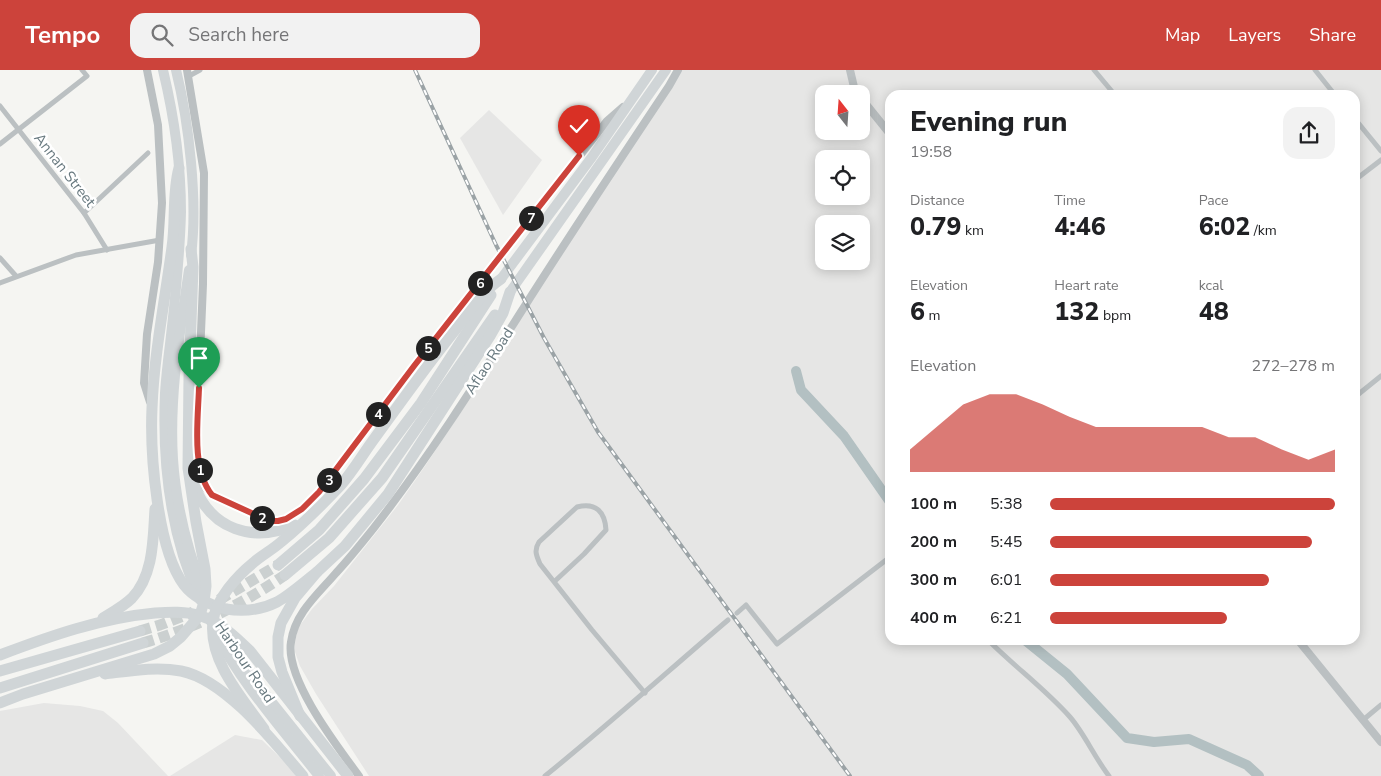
<!DOCTYPE html>
<html lang="en">
<head>
<meta charset="utf-8">
<style>
	body { margin:0; font-family:"Nunito Sans",sans-serif; background:#f2f2f2; color:#202124; height:100vh; display:flex; flex-direction:column; font-size:19px; white-space:nowrap }
	* { box-sizing:border-box; margin:0 }
	p { font-size:16px; color:#757577 }
	.icon { flex:none; width:28px; height:28px; fill:none; stroke:currentColor; stroke-width:2; stroke-linecap:round; stroke-linejoin:round }
	.map { position:relative; flex:1; overflow:hidden }
	.panel { position:absolute; left:885px; top:20px; width:475px; height:555px; display:flex; flex-direction:column; background:#fff; border-radius:15px; box-shadow:0 2px 12px #0003 }
	.panel>* { flex:none }
	.needle { width:32px; rotate:343deg }
	.controls { position:absolute; left:815px; top:15px; display:grid; gap:10px }
	.controls a { display:grid; place-items:center; width:55px; height:55px; border-radius:10px; background:#fff; box-shadow:0 2px 12px #0003; font-size:25px }
	.pin { position:absolute; display:grid; place-items:center; width:42px; height:42px; color:#fff; margin:-51px -21px; border-radius:50% 50% 50% 0; rotate:-45deg; box-shadow:0 0 5px #0007 }
	.pin .icon { rotate:45deg }
	.km { position:absolute; width:25px; height:25px; margin:-12px; border-radius:50%; background:#222; color:#fff; font-size:14px; line-height:25px; text-align:center }
	.round { display:grid; place-items:center; flex:none; width:52px; height:52px; border-radius:15px; background:#f2f2f2 }
	.overview { display:flex; align-items:center; justify-content:space-between; height:85px; padding:0 25px }
	h1 { font-size:28px; font-weight:800; line-height:38px }
	.stats { display:grid; grid-template-columns:repeat(3,1fr); gap:8px; height:85px; padding:5px 25px }
	.stats div { display:grid; align-content:center }
	.stats b { font-size:25px; font-weight:800 }
	.stats small { font-size:14px; font-weight:400 }
	.stats p { font-size:14px }
	.chart { height:140px; padding:10px 25px }
	.chart p { display:flex; justify-content:space-between }
	.chart svg { width:100%; height:90px; margin-top:5px; fill:#cc433b; opacity:.7 }
	ul { padding:0 25px; list-style:none; font-size:16px }
	li { display:grid; grid-template-columns:80px 60px 1fr; align-items:center; height:38px }
	li i { height:12px; border-radius:6px; background:#cc433b }
	header { display:flex; align-items:center; gap:30px; box-sizing:border-box; height:70px; padding:0 25px; background:#cc433b; color:#fff }
	header strong { font-size:24px }
	nav { display:flex; gap:28px; margin-inline-start:auto; font-size:18px }
	.search { width:350px; height:45px; background:#f2f2f2; display:flex; align-items:center; gap:12px; box-sizing:border-box; padding:0 18px; border-radius:15px; color:#757577; font-size:19px }
	.map>svg:first-child { display:block }
	.built { fill:#e6e6e5; fill-rule:evenodd }
	.lines { fill:none; stroke-linecap:round; stroke-linejoin:round }
	.river { stroke:#b3c0c2; stroke-width:10 }
	.motorway-tunnel { stroke:#cbd0d0; stroke-width:11; stroke-dasharray:11 5.5; stroke-linecap:butt }
	.minor { stroke:#bbc0c2; stroke-width:5 }
	.tertiary { stroke:#bbc0c2; stroke-width:8 }
	.trunk { stroke:#d0d5d7; stroke-width:10 }
	.motorway { stroke:#d0d5d7; stroke-width:11 }
	.rail-casing { stroke:#9ba3a6; stroke-width:4 }
	.rail { stroke:#fff; stroke-width:2; stroke-dasharray:5.5; stroke-linecap:butt }
	.route-casing { stroke:#fff; stroke-width:10 }
	.route { stroke:#cc433b; stroke-width:6 }
	.labels { text-anchor:middle; dominant-baseline:central; stroke-width:5; stroke-linejoin:round; paint-order:stroke }
	.street-label { font-size:15px; fill:#68797f; stroke:#fff }
</style>
</head>
<body>
<header>
<strong>Tempo</strong>
<div class="search"><svg class="icon" aria-label="search" viewBox="0 0 24 24"><circle cx="10" cy="10" r="6"/><path d="M15 15l6 6"/></svg>Search here</div>
<nav><a>Map</a><a>Layers</a><a>Share</a></nav>
</header>
<div class="map">
<svg width="1381" height="706" viewBox="0 0 1381 706">
	<rect width="100%" height="100%" fill="#f5f5f2"/>
	<g class="built">
		<path d="M681,0h700v706h-1012l-53,-82 -16,-28 -5,-14v-10l3,-14 14,-19 22,-23 64,-81 25,-36 58,-87 61,-100zM824,24h37v37h-37zM890,25h465v545h-465zM824,89h37v37h-37zM824,154h37v37h-37z"/>
		<path d="M489,40l53,50 -39,55 -43,-77z"/>
		<path d="M44,633l36,3 23,5 15,12 50,53h-168v-65z"/>
		<path d="M235,665l27,5 29,28 5,8h-126z"/>
	</g>
	<g class="lines">
		<g class="river">
			<path d="M796,301l5,19 43,46 46,66"/>
			<path d="M1025,570l42,34 60,64 27,4 35,-3 58,26 12,11"/>
		</g>
		<g class="motorway-tunnel">
			<path d="M219,530l59,-35"/>
			<path d="M140,561l20,-6 33,-13"/>
			<path d="M143,573c52,-15 98,-38 142,-68"/>
		</g>
		<g class="minor">
			<path d="M1094,0l21,25"/>
			<path d="M1315,0l20,25"/>
			<path d="M189,6l11,-6"/>
			<path d="M0,36l84,107 23,37"/>
			<path d="M1355,49l26,32"/>
			<path d="M0,74l87,-68 -5,-6"/>
			<path d="M1355,110l26,-20"/>
			<path d="M84,143l64,-60"/>
			<path d="M0,188l16,18"/>
			<path d="M0,213l76,-28 84,-15"/>
			<path d="M1355,327l26,-21"/>
			<path d="M555,511l29,-27 22,-24c-1,-18 -10,-28 -29,-23l-38,35c-5,8 -3,13 1,22l52,66 53,63"/>
			<path d="M737,543l9,-8 31,39 113,-87"/>
			<path d="M988,570c27,27 57,49 82,77 14,16 25,41 39,59"/>
			<path d="M1363,650l18,-15"/>
			<path d="M545,706c62,-50 122,-104 183,-156"/>
		</g>
		<g class="tertiary">
			<path d="M147,0l11,55 4,78 -4,59 -11,72 -3,49 6,19"/>
			<path d="M187,0l17,103 -1,111 -6,144 2,40 6,20 7,7 57,26h9l8,-2 16,-10 17,-17 95,-126 137,-174 56,-71 16,-14"/>
			<path d="M850,0l4,17 5,7"/>
			<path d="M861,28l29,36"/>
			<path d="M1298,570l83,102"/>
			<path d="M359,706c-22,-30 -74,-97 -68,-134 4,-29 27,-48 45,-69 13,-14 25,-29 37,-44 54,-69 101,-143 148,-217 48,-76 98,-151 148,-226l9,-16"/>
		</g>
		<g class="trunk">
			<path d="M163,0c11,46 18,95 18,142 -1,44 -6,89 -11,132 -2,16 -4,33 -5,49 -3,70 5,143 35,207"/>
			<path d="M176,0c13,52 22,132 15,185"/>
			<path d="M189,200c-9,61 -20,127 -16,189 3,46 15,93 32,136"/>
			<path d="M501,209l91,-122 60,-87"/>
			<path d="M510,222l156,-222"/>
			<path d="M219,556l35,54 77,96"/>
			<path d="M213,559c27,53 69,100 106,147"/>
		</g>
		<g class="motorway">
			<path d="M179,98c-7,25 -3,53 -7,79 -7,53 -18,107 -20,161 -2,45 5,141 32,177 10,13 26,20 42,24 18,3 35,1 51,-7 14,-8 27,-20 40,-30"/>
			<path d="M194,415c17,45 59,58 101,40"/>
			<path d="M278,495l41,-35 45,-51 57,-76 70,-108"/>
			<path d="M285,505l44,-37 53,-60 113,-163"/>
			<path d="M103,548c10,-6 21,-12 29,-20 22,-23 21,-60 23,-89"/>
			<path d="M0,585c50,-19 101,-37 155,-42 14,-1 31,-2 46,3 19,6 35,21 49,35l98,125"/>
			<path d="M0,601l140,-40"/>
			<path d="M105,604c24,-3 51,-8 76,-3 45,9 93,71 122,105"/>
			<path d="M0,618l143,-45"/>
			<path d="M0,633l23,-9 131,-40 16,-8 11,-9 19,-22 4,-13 2,-16 -1,-17 -9,-47 -8,-54 1,-91 4,-110 -2,-18"/>
			<path d="M300,646l-18,-44 -4,-15v-20l3,-14 14,-25 22,-26 28,-26 43,-52 102,-158 13,-23 7,-21"/>
			<path d="M264,659c-21,-30 -56,-68 -51,-108 3,-22 24,-45 40,-58 9,-8 19,-13 28,-21 21,-17 41,-37 60,-57 12,-14 22,-31 33,-46 27,-37 53,-74 82,-110 14,-18 27,-38 45,-50"/>
		</g>
		<g class="rail-casing">
			<path id="rail" d="M415,0l81,175 48,93 54,94 252,344"/>
		</g>
		<use href="#rail" class="rail"/>
	</g>
	<g class="lines">
		<g class="route-casing">
			<path id="route" d="M199,318c-1,32 -8,81 13,107l57,26h9l8,-2 16,-10 17,-17 95,-126 165,-210"/>
		</g>
		<use href="#route" class="route"/>
	</g>
	<g class="labels">
		<g class="street-label">
			<text transform="translate(65 100) rotate(52)">Annan Street</text>
			<text transform="translate(489 291) rotate(-57)">Aflao Road</text>
			<text transform="translate(245 592) rotate(56)">Harbour Road</text>
		</g>
	</g>
</svg>
<div class="controls">
<a><svg class="needle" viewBox="-14 -14 28 28"><path d="M0-13l5 13h-10z" fill="#e53935"/><path d="M0 13l5-13h-10z" fill="#757577"/></svg></a>
<a><svg class="icon" aria-label="locate" viewBox="0 0 24 24"><circle cx="12" cy="12" r="6"/><path d="M12 2v4M12 18v4M2 12h4M18 12h4"/></svg></a>
<a><svg class="icon" aria-label="layers" viewBox="0 0 24 24"><path d="M12 4l9 5-9 5-9-5zM3 14l9 5 9-5"/></svg></a>
</div>
<div class="pin" style="left:199px;top:318px;background:#1e9e55"><svg class="icon" aria-label="arrive" viewBox="0 0 24 24"><path d="M6 21V4h12l-3 4 3 4H6"/></svg></div>
<div class="pin" style="left:579px;top:86px;background:#d93025"><svg class="icon" aria-label="check" viewBox="0 0 24 24"><path d="M5 12l5 5 9-10"/></svg></div>
<b class="km" style="left:200px;top:400px">1</b>
<b class="km" style="left:262px;top:448px">2</b>
<b class="km" style="left:329px;top:410px">3</b>
<b class="km" style="left:378px;top:344px">4</b>
<b class="km" style="left:428px;top:278px">5</b>
<b class="km" style="left:480px;top:213px">6</b>
<b class="km" style="left:531px;top:148px">7</b>
<section class="panel">
<div class="overview"><div><h1>Evening run</h1><p>19:58</p></div><a class="round"><svg class="icon" aria-label="share" viewBox="0 0 24 24"><path d="M12 15V3M7 8l5-5 5 5M5 13v7h14v-7"/></svg></a></div>
<div class="stats">
<div><p>Distance</p><b>0.79<small> km</small></b></div>
<div><p>Time</p><b>4:46</b></div>
<div><p>Pace</p><b>6:02<small> /km</small></b></div>
</div>
<div class="stats">
<div><p>Elevation</p><b>6<small> m</small></b></div>
<div><p>Heart rate</p><b>132<small> bpm</small></b></div>
<div><p>kcal</p><b>48</b></div>
</div>
<div class="chart"><p><span>Elevation</span>272–278 m</p>
<svg viewBox="0 0 160 44" preserveAspectRatio="none"><path d="M0 44V33L10 22L20 11L30 6L40 6L50 11L60 17L70 22L80 22L90 22L100 22L110 22L120 27L130 27L140 33L150 38L160 33V44z"/></svg>
</div>
<ul>
<li><b>100 m</b>5:38<i style="width:100%"></i></li>
<li><b>200 m</b>5:45<i style="width:92%"></i></li>
<li><b>300 m</b>6:01<i style="width:77%"></i></li>
<li><b>400 m</b>6:21<i style="width:62%"></i></li>
</ul>
</section>
</div>
</body>
</html>
